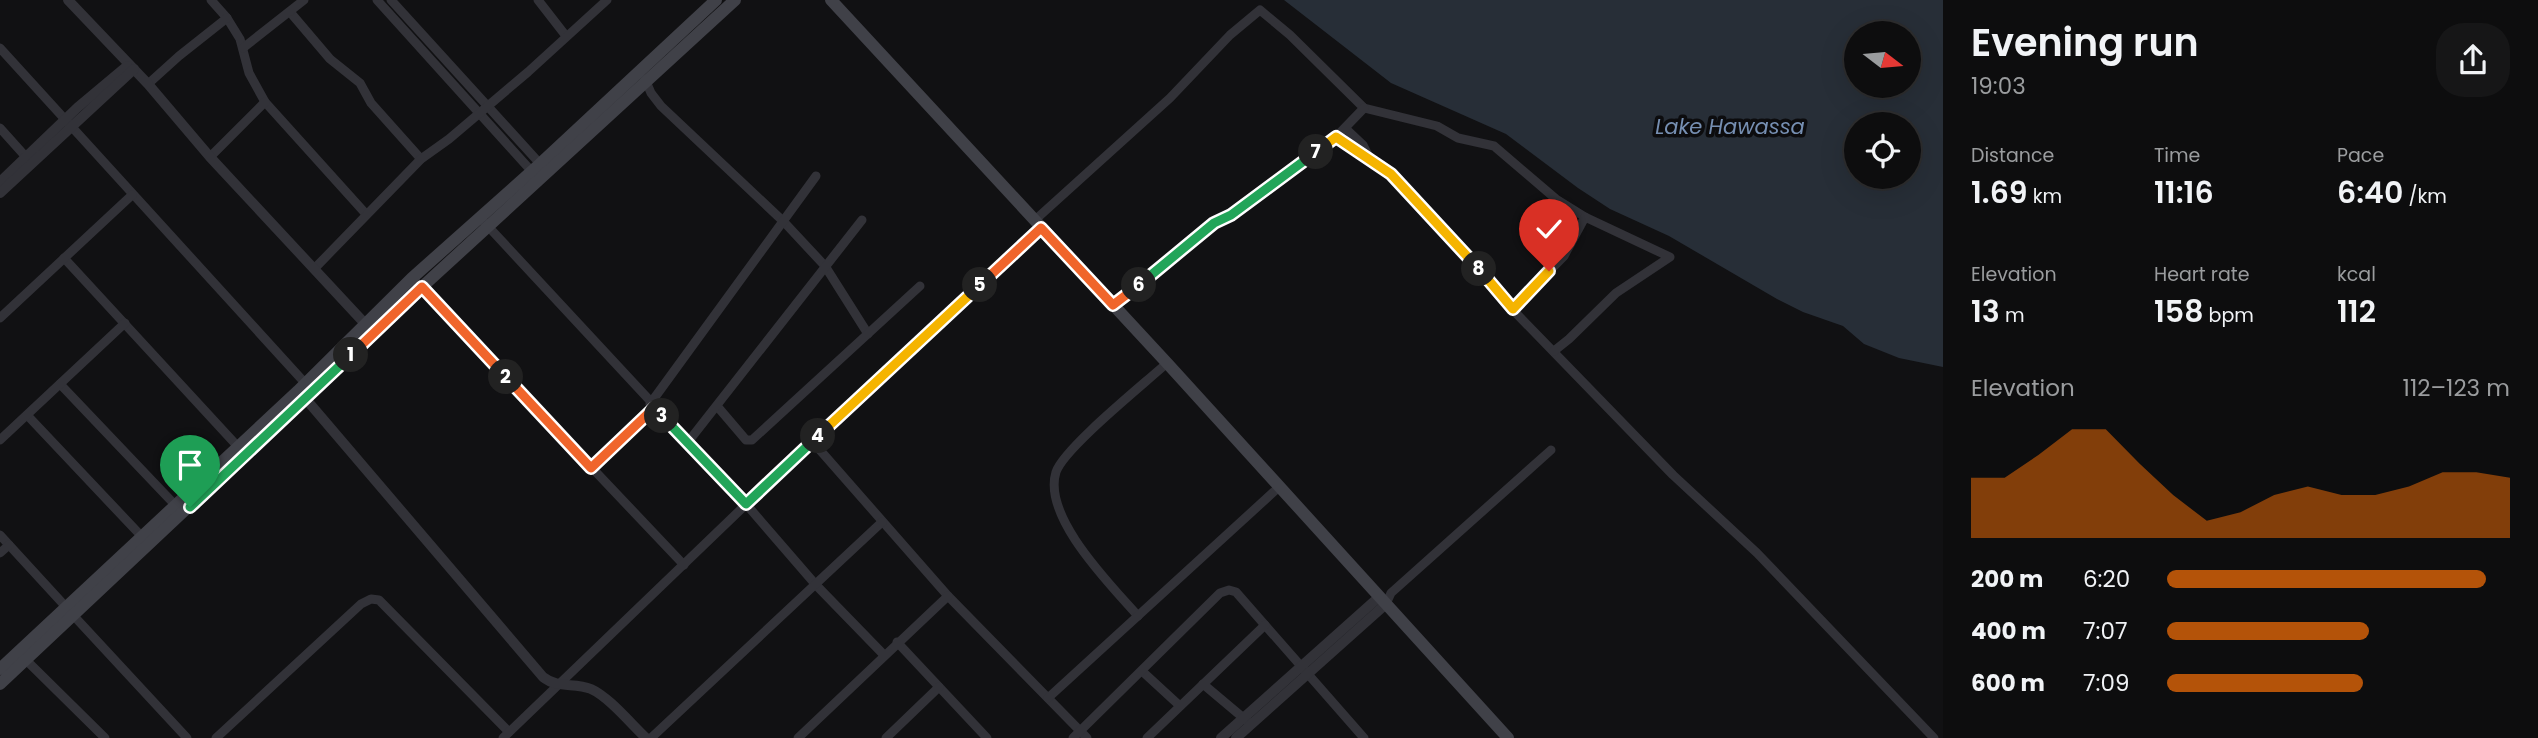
<!DOCTYPE html>
<html lang="en">
<head>
<meta charset="utf-8">
<style>
	body { margin:0; font-family:Poppins,sans-serif; background:#161617; color:#f1f3f6; height:100vh; display:flex; flex-direction:column; font-size:26px; white-space:nowrap }
	* { box-sizing:border-box; margin:0 }
	p { font-size:23px; color:#9a9c9e }
	.icon { flex:none; width:38px; height:38px; fill:none; stroke:currentColor; stroke-width:2; stroke-linecap:round; stroke-linejoin:round }
	.map { position:relative; flex:1; overflow:hidden }
	.details { display:flex; flex-direction:column; background:#0d0d0e; width:595px }
	.details>* { flex:none }
	.needle { width:46px; rotate:106deg }
	.buttons { position:absolute; left:1844px; top:21px; display:grid; gap:14px }
	.buttons a { display:grid; place-items:center; width:77px; height:77px; border-radius:50%; background:#0d0d0e; box-shadow:0 7px 28px #0002,0 0 0 2px #2d2d2e; font-size:35px }
	.pin { position:absolute; display:grid; place-items:center; width:60px; height:60px; color:#fff; margin:-72px -30px; border-radius:50% 50% 50% 0; rotate:-45deg; box-shadow:0 0 7px #0007 }
	.pin .icon { rotate:45deg }
	.km { position:absolute; width:35px; height:35px; margin:-18px; border-radius:50%; background:#222; color:#fff; font-size:19px; line-height:35px; text-align:center }
	.round { display:grid; place-items:center; flex:none; width:74px; height:74px; border-radius:28px; background:#161617 }
	.head { display:flex; align-items:center; justify-content:space-between; height:119px; padding:0 28px }
	h1 { font-size:38px; font-weight:600; line-height:52px }
	.metrics { display:grid; grid-template-columns:repeat(3,1fr); gap:10px; height:119px; padding:7px 28px }
	.metrics div { display:grid; align-content:center }
	.metrics b { font-size:30px; font-weight:600 }
	.metrics small { font-size:19px; font-weight:400 }
	.metrics p { font-size:19px }
	.chart { height:196px; padding:14px 28px }
	.chart p { display:flex; justify-content:space-between }
	.chart svg { width:100%; height:126px; margin-top:7px; fill:#b45309; opacity:.7 }
	ul { padding:0 28px; list-style:none; font-size:23px }
	li { display:grid; grid-template-columns:112px 84px 1fr; align-items:center; height:52px }
	li i { height:18px; border-radius:9px; background:#b45309 }
	main { display:flex; flex:1; min-height:0 }
	.map>svg:first-child { display:block }
	.water { fill:#272e37; fill-rule:evenodd }
	.lines { fill:none; stroke-linecap:round; stroke-linejoin:round }
	.minor { stroke:#323238; stroke-width:9 }
	.tertiary { stroke:#323238; stroke-width:10 }
	.secondary { stroke:#404148; stroke-width:12 }
	.split-1-casing { stroke:#fff; stroke-width:14 }
	.split-2-casing { stroke:#fff; stroke-width:14 }
	.split-3-casing { stroke:#fff; stroke-width:14 }
	.split-4-casing { stroke:#fff; stroke-width:14 }
	.split-5-casing { stroke:#fff; stroke-width:14 }
	.split-6-casing { stroke:#fff; stroke-width:14 }
	.split-7-casing { stroke:#fff; stroke-width:14 }
	.split-8-casing { stroke:#fff; stroke-width:14 }
	.split-9-casing { stroke:#fff; stroke-width:14 }
	.split-1 { stroke:#22a559; stroke-width:9 }
	.split-2 { stroke:#f0652b; stroke-width:9 }
	.split-3 { stroke:#f0652b; stroke-width:9 }
	.split-4 { stroke:#22a559; stroke-width:9 }
	.split-5 { stroke:#f5b400; stroke-width:9 }
	.split-6 { stroke:#f0652b; stroke-width:9 }
	.split-7 { stroke:#22a559; stroke-width:9 }
	.split-8 { stroke:#f5b400; stroke-width:9 }
	.split-9 { stroke:#f5b400; stroke-width:9 }
	.labels { text-anchor:middle; dominant-baseline:central; stroke-width:7; stroke-linejoin:round; paint-order:stroke }
	.water-label { font-size:21px; font-style:italic; fill:#768fb2; stroke:#0c0c0e }
</style>
</head>
<body>
<main>
<div class="map">
<svg width="1943" height="738" viewBox="0 0 1943 738">
	<rect width="100%" height="100%" fill="#111113"/>
	<path class="water" d="M1284,0h659v367l-44,-9 -35,-14 -21,-18 -40,-14 -26,-13 -108,-63 -59,-27 -32,-21 -72,-54 -115,-51zM1857,33h52v53h-52zM1857,124h52v53h-52z"/>
	<g class="lines">
		<g class="minor">
			<path d="M211,0l16,18 13,21 9,34 16,29 101,112"/>
			<path d="M377,0l158,175"/>
			<path d="M391,0l152,167"/>
			<path d="M538,0l28,36"/>
			<path d="M290,12l40,47 30,24 11,20 50,56"/>
			<path d="M0,48l305,335"/>
			<path d="M243,48l61,-48"/>
			<path d="M645,79l6,14 10,13 123,116 41,44 43,68"/>
			<path d="M148,84l31,-28 48,-38"/>
			<path d="M0,128l26,29"/>
			<path d="M1345,128l18,17 6,12"/>
			<path d="M1336,137l55,37 18,18 103,117 161,166 84,78 177,185"/>
			<path d="M210,157l55,-55"/>
			<path d="M1035,220l135,-122 60,-63 30,-25 30,25 74,73 73,18 21,12 36,8 62,53 29,18 85,40 -54,36 -47,46 -15,12"/>
			<path d="M484,222l262,282 70,81 68,70"/>
			<path d="M64,258l177,192"/>
			<path d="M314,269l107,-110 28,-20 79,-67 79,-72"/>
			<path d="M412,278l272,287"/>
			<path d="M1113,305l101,-82 17,-8 105,-78 28,-29"/>
			<path d="M1512,309l52,-53 21,-39"/>
			<path d="M0,318l132,-123"/>
			<path d="M60,384l119,125"/>
			<path d="M650,404l166,-228"/>
			<path d="M717,406l29,34h6l168,-154"/>
			<path d="M27,415l119,126"/>
			<path d="M0,440l125,-117"/>
			<path d="M812,441l136,155 139,142"/>
			<path d="M688,442l174,-222"/>
			<path d="M591,468l63,-60"/>
			<path d="M0,535l66,72"/>
			<path d="M0,553l9,-8"/>
			<path d="M1386,604l5,-11 160,-143"/>
			<path d="M73,615l114,123"/>
			<path d="M1138,616c-27,-31 -96,-99 -82,-144 8,-24 88,-88 111,-109"/>
			<path d="M897,642l90,96"/>
			<path d="M26,660l79,78"/>
			<path d="M1143,672l37,34"/>
			<path d="M1203,684l44,37"/>
			<path d="M1048,698l231,-211"/>
			<path d="M216,738l145,-134 10,-5 8,1 130,132"/>
			<path d="M503,738l309,-297 229,-213"/>
			<path d="M651,738l231,-216"/>
			<path d="M798,738l150,-142"/>
			<path d="M886,738l53,-51"/>
			<path d="M1073,738l147,-145 9,-3 7,2 128,146"/>
			<path d="M1147,738l118,-113"/>
		</g>
		<g class="tertiary">
			<path d="M68,0l80,84 62,73 159,171"/>
			<path d="M0,182l78,-75 49,-41"/>
			<path d="M0,193l134,-124"/>
			<path d="M299,391l244,286c15,12 31,5 48,12 18,8 40,35 55,49"/>
			<path d="M1221,738l158,-141"/>
			<path d="M1236,738l150,-134"/>
		</g>
		<g class="secondary">
			<path d="M831,0l336,363 341,375"/>
			<path d="M0,669l298,-278 114,-113 128,-114 176,-164"/>
			<path d="M0,684l422,-397 313,-287"/>
		</g>
	</g>
	<g class="lines">
		<g class="split-1-casing">
			<path id="split-1" d="M190,507l161,-152"/>
		</g>
		<g class="split-2-casing">
			<path id="split-2" d="M351,355l71,-68 84,90"/>
		</g>
		<g class="split-3-casing">
			<path id="split-3" d="M506,377l85,91 63,-60 8,8"/>
		</g>
		<g class="split-4-casing">
			<path id="split-4" d="M662,416l84,88 72,-68"/>
		</g>
		<g class="split-5-casing">
			<path id="split-5" d="M818,436l162,-151"/>
		</g>
		<g class="split-6-casing">
			<path id="split-6" d="M980,285l61,-57 72,77 26,-20"/>
		</g>
		<g class="split-7-casing">
			<path id="split-7" d="M1139,285l75,-62 17,-8 85,-63"/>
		</g>
		<g class="split-8-casing">
			<path id="split-8" d="M1316,152l20,-15 55,37 88,95"/>
		</g>
		<g class="split-9-casing">
			<path id="split-9" d="M1479,269l34,40 36,-38"/>
		</g>
		<use href="#split-1" class="split-1"/>
		<use href="#split-2" class="split-2"/>
		<use href="#split-3" class="split-3"/>
		<use href="#split-4" class="split-4"/>
		<use href="#split-5" class="split-5"/>
		<use href="#split-6" class="split-6"/>
		<use href="#split-7" class="split-7"/>
		<use href="#split-8" class="split-8"/>
		<use href="#split-9" class="split-9"/>
	</g>
	<g class="labels">
		<g class="water-label">
			<text x="1730" y="126">Lake Hawassa</text>
		</g>
	</g>
</svg>
<div class="buttons">
<a><svg class="needle" viewBox="-14 -14 28 28"><path d="M0-13l5 13h-10z" fill="#e53935"/><path d="M0 13l5-13h-10z" fill="#9a9c9e"/></svg></a>
<a><svg class="icon" aria-label="locate" viewBox="0 0 24 24"><circle cx="12" cy="12" r="6"/><path d="M12 2v4M12 18v4M2 12h4M18 12h4"/></svg></a>
</div>
<div class="pin" style="left:190px;top:507px;background:#1e9e55"><svg class="icon" aria-label="arrive" viewBox="0 0 24 24"><path d="M6 21V4h12l-3 4 3 4H6"/></svg></div>
<div class="pin" style="left:1549px;top:271px;background:#d93025"><svg class="icon" aria-label="check" viewBox="0 0 24 24"><path d="M5 12l5 5 9-10"/></svg></div>
<b class="km" style="left:351px;top:355px">1</b>
<b class="km" style="left:506px;top:377px">2</b>
<b class="km" style="left:662px;top:416px">3</b>
<b class="km" style="left:818px;top:436px">4</b>
<b class="km" style="left:980px;top:285px">5</b>
<b class="km" style="left:1139px;top:285px">6</b>
<b class="km" style="left:1316px;top:152px">7</b>
<b class="km" style="left:1479px;top:269px">8</b>
</div>
<section class="details">
<div class="head"><div><h1>Evening run</h1><p>19:03</p></div><a class="round"><svg class="icon" aria-label="share" viewBox="0 0 24 24"><path d="M12 15V3M7 8l5-5 5 5M5 13v7h14v-7"/></svg></a></div>
<div class="metrics">
<div><p>Distance</p><b>1.69<small> km</small></b></div>
<div><p>Time</p><b>11:16</b></div>
<div><p>Pace</p><b>6:40<small> /km</small></b></div>
</div>
<div class="metrics">
<div><p>Elevation</p><b>13<small> m</small></b></div>
<div><p>Heart rate</p><b>158<small> bpm</small></b></div>
<div><p>kcal</p><b>112</b></div>
</div>
<div class="chart"><p><span>Elevation</span>112–123 m</p>
<svg viewBox="0 0 160 44" preserveAspectRatio="none"><path d="M0 44V23L10 23L20 15L30 6L40 6L50 18L60 29L70 38L80 35L90 29L100 26L110 29L120 29L130 26L140 21L150 21L160 23V44z"/></svg>
</div>
<ul>
<li><b>200 m</b>6:20<i style="width:93%"></i></li>
<li><b>400 m</b>7:07<i style="width:59%"></i></li>
<li><b>600 m</b>7:09<i style="width:57%"></i></li>
</ul>
</section>
</main>
</body>
</html>
